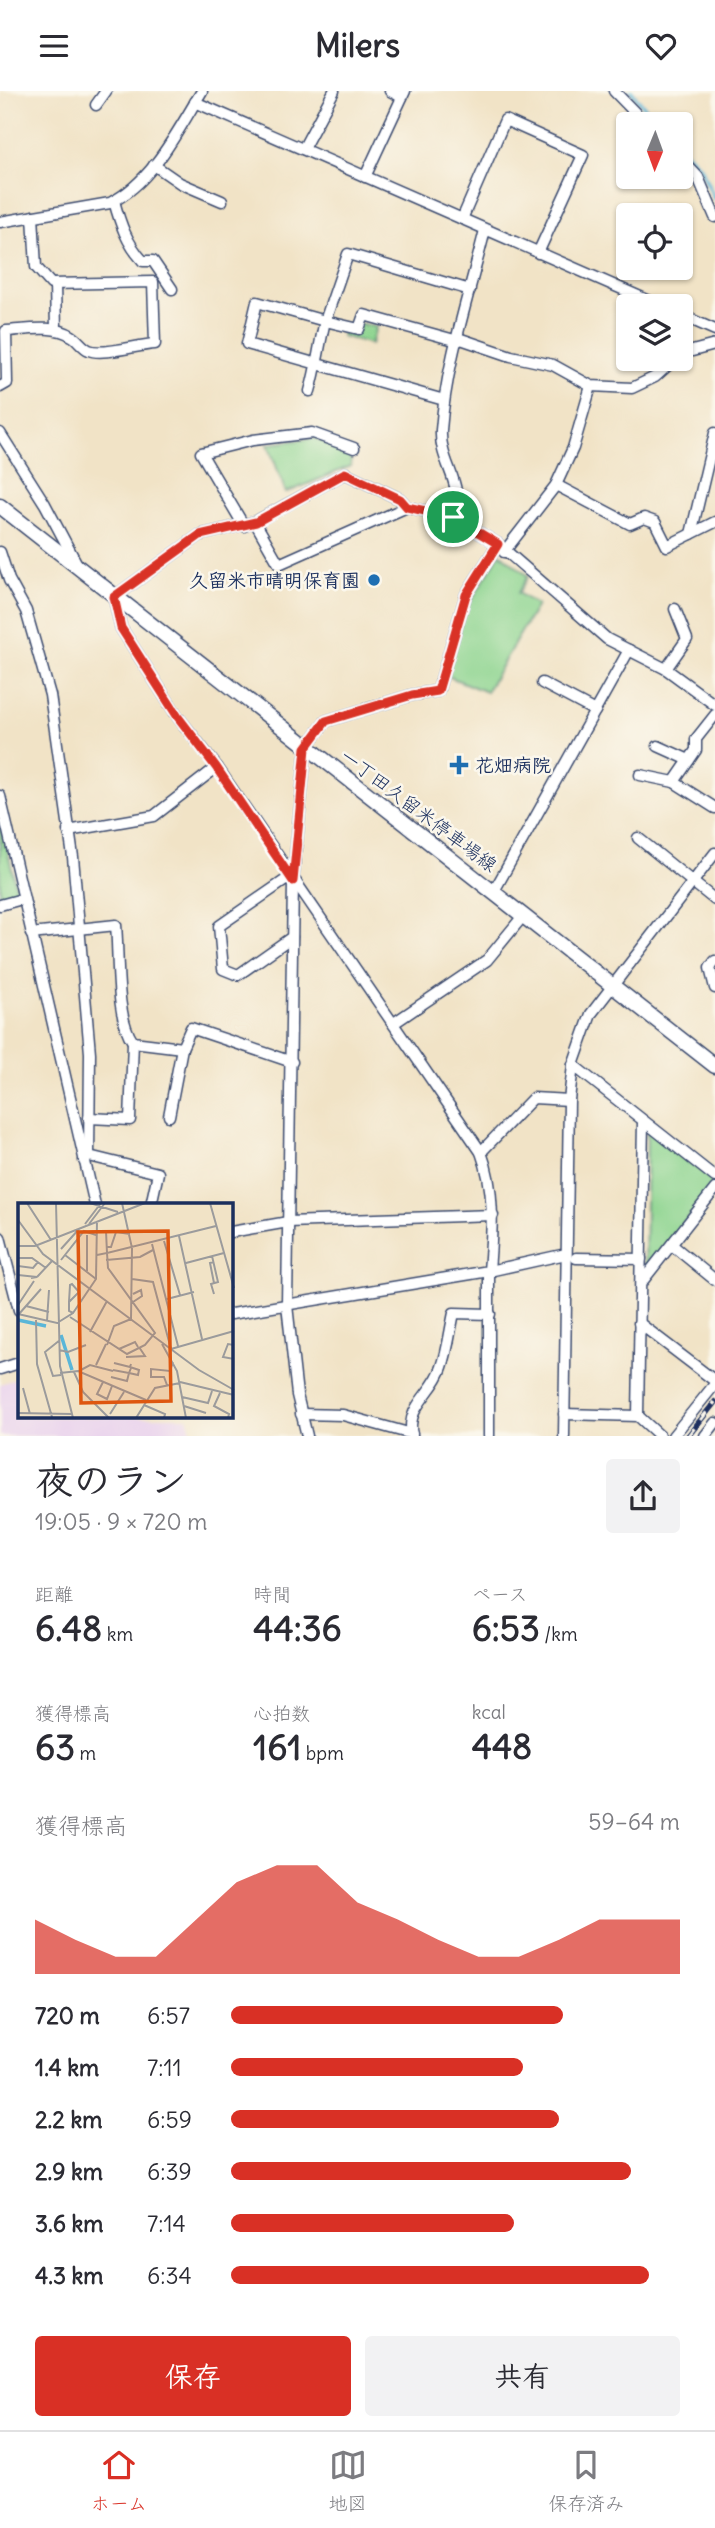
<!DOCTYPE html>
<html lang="ja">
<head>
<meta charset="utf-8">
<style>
	body { margin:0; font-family:Delius,"Klee One",sans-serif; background:#f2f2f3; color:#2b2b33; height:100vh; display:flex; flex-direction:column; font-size:26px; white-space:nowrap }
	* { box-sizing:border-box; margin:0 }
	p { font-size:23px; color:#7c7c81 }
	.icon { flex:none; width:38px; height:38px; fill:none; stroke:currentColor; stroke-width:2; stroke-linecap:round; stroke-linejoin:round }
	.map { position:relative; height:1345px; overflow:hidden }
	.details { display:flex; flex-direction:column; background:#fff; flex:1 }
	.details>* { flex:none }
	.needle { width:46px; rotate:181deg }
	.tools { position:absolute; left:616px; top:21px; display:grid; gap:14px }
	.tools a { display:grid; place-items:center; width:77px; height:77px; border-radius:7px; background:#fff; box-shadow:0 2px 5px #0004; font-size:35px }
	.pin { position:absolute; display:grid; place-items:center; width:60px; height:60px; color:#fff; margin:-30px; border:4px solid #fff; border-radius:50%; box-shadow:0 2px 7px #0007 }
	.round { display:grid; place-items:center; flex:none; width:74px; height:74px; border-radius:7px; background:#f2f2f3 }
	.head { display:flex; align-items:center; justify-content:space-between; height:119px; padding:0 35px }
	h1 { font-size:38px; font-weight:800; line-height:52px }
	.stats { display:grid; grid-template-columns:repeat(3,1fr); gap:10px; height:119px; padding:7px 35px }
	.stats div { display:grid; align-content:center }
	.stats b { font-size:35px; font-weight:800 }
	.stats small { font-size:19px; font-weight:400 }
	.stats p { font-size:19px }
	.chart { height:196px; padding:14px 35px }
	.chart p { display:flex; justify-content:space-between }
	.chart svg { width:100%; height:126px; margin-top:7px; fill:#d93025; opacity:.7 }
	.primary-button { display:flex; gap:14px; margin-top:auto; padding:14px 35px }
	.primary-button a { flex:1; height:80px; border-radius:7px; background:#d93025; color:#fff; font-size:28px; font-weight:800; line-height:80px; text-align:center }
	.primary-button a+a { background:#f2f2f3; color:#2b2b33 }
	ul { padding:0 35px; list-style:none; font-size:23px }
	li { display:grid; grid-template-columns:112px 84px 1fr; align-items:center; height:52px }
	li i { height:18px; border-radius:9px; background:#d93025 }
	header { display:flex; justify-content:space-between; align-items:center; height:91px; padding:0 35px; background:#fff; font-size:32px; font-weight:800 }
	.tab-bar { display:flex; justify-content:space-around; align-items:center; height:98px; border-top:2px solid #e1e1e2; background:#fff; font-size:19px; color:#7c7c81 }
	.tab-bar a { display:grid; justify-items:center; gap:4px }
	.tab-bar .selected { color:#d93025 }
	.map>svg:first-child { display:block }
	.built { fill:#e9d2ed }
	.green { fill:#8dd48f; stroke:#548276; stroke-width:2 }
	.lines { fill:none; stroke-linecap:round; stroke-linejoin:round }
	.stream { stroke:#5ab6d8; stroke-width:3.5 }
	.minor-casing { stroke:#3b4a6e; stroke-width:13 }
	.major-casing { stroke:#3b4a6e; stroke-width:17 }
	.minor { stroke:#fff; stroke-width:10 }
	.major { stroke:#fff; stroke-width:14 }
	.rail-casing { stroke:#1b2f5e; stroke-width:6 }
	.rail { stroke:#fbf7ec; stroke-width:3.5; stroke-dasharray:10; stroke-linecap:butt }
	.route-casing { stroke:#fff; stroke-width:14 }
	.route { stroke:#d93025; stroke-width:9 }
	.poi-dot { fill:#1f6fb2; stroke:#fbf7ec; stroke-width:2.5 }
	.labels { text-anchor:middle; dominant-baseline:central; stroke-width:5; stroke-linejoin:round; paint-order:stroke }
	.poi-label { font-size:19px; font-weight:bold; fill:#1b2f5e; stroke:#fbf7ec; text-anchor:end }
	.street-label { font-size:19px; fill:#1b2f5e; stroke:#fbf7ec }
	.inset-river { fill:none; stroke:#5ab6d8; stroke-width:3.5 }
	.inset-road { fill:none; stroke:#9b9b9c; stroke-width:2 }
	.view { fill:#de5710; fill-opacity:0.15; stroke:#de5710; stroke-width:3.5 }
	.inset-edge { fill:none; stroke:#1b2f5e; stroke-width:3.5 }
</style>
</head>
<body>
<header><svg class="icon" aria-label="menu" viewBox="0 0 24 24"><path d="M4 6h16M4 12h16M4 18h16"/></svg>Milers<svg class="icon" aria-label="heart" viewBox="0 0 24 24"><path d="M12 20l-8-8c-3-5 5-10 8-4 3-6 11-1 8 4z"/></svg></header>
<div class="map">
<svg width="715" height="1345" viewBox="0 0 715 1345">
	<rect width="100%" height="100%" fill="#fbf7ec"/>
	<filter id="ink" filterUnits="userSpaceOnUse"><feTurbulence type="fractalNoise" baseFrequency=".0143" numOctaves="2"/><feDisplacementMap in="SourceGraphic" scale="14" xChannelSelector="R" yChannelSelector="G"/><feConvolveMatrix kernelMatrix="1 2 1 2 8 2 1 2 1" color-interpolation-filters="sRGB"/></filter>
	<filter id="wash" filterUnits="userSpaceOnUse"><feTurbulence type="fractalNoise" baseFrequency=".00686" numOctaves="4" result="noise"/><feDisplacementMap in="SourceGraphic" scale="28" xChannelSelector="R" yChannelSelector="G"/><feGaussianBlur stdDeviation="1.57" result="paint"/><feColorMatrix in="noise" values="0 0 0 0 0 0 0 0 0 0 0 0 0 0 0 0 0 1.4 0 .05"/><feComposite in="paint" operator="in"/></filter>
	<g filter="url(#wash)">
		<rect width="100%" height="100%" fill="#f1e3c6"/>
		<path class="built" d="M19,1287v39h168l6,19h-193v-52z"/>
		<g class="green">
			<path d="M363,233l13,3 -5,17 -30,-8 2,-7z"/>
			<path d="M314,347l36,14 1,14 -65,27 -18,-49z"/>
			<path d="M500,462l28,23 -10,17 19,12 -51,87 -41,-17 19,-63z"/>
			<path d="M1,729l16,73 -17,4v-76z"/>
			<path d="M647,1038l68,52v4l-70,87z"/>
		</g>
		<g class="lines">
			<g class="stream">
				<path d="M631,0l28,33"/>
				<path d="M681,57l19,19 15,33"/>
			</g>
		</g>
	</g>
	<g filter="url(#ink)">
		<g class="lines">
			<g class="minor-casing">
				<g id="minor">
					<path d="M390,0l12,6"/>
					<path d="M614,0l32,33"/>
					<path d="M195,11l466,204"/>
					<path d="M96,14l10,-14"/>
					<path d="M303,58l31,-58"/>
					<path d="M681,68l17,18 17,40"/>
					<path d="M154,74l26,18 42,18"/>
					<path d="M365,86l40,-86"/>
					<path d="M114,110c6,22 13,43 29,60h10l19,28"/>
					<path d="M462,128l43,-99 78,35 -45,98"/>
					<path d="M0,131l110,-19c43,-21 68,-73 92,-112"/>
					<path d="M55,193l1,45"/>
					<path d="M681,224l34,15"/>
					<path d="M458,247l53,18 42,9 38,21 41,2 23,-11 20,-18"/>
					<path d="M458,250l-94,-26 -5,14 -34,-8 23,-67 122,36"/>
					<path d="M681,263l34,-9"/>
					<path d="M0,296l7,-4 -1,-52c20,-1 48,-7 66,5 6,3 10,11 17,14 12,6 49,-5 66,-6l-2,-62 -102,2 -15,-17 -3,-51"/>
					<path d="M310,300c7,-24 9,-46 15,-70l-68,-19 -10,42 197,56"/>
					<path d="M0,342l45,71 33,62"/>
					<path d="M556,394l74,39 14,-6 11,4 12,24 48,-24"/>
					<path d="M453,426c13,-34 -14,-53 -12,-87 5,-67 28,-135 44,-200"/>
					<path d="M255,431l24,42 128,-57"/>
					<path d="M244,435l-43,-73 52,-13 59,-7 42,15"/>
					<path d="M691,443l24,-101"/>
					<path d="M0,461l9,28 17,31 24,84 23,162 17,196 -1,103 -5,5"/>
					<path d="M504,461l52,-67 17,-37 18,-62"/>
					<path d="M666,578l21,-30 -12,-30"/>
					<path d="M542,592l53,28"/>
					<path d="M715,624l-19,24v11l-22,32 41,26"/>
					<path d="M658,655l31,14"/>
					<path d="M640,684l34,7"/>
					<path d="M0,705l95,409"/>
					<path d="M68,740l86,-15 63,-49"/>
					<path d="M638,747l77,62"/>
					<path d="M290,786l-71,49 4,43 15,6 54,-38"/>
					<path d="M494,800l135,-241"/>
					<path d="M0,814l22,-6"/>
					<path d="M31,843l85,-9c3,31 -1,92 17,117l49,6 9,-20 101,34"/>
					<path d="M715,870l-5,7 5,20"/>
					<path d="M394,932l93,-63 36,-44"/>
					<path d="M573,974l142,112"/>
					<path d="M169,1025l13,-68"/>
					<path d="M89,1027l41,2 3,-78"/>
					<path d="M481,1061l52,-54 36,2"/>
					<path d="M89,1065l69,17 -7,32"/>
					<path d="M231,1141l57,-10 205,-7"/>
					<path d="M0,1146l19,73"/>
					<path d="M672,1154l43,35"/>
					<path d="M576,1167l65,1"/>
					<path d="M641,1192l74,-94"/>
					<path d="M231,1223l258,-43c3,-41 7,-79 -8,-119l-264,-385 -39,-50 -57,-89 -7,-31 86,-62 55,-13 90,-49 55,26 7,8 46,10 45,27 109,95 59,30 49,36"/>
					<path d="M639,1232l76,58"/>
					<path d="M0,1278l19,-6"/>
					<path d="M301,1323l42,1 69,19"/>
					<path d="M564,1323l74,2 22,20"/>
					<path d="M638,1325l5,-295"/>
					<path d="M307,1345l-10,-41 -10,-90 6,-424 13,-133 20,-27 86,-26 26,-4 28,-96 32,-51"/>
					<path d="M412,1345c-7,-30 22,-43 30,-69 6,-17 8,-36 12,-54l36,1"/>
					<path d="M489,1345v-165l77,-17"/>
					<path d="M564,1345l5,-336 4,-35 18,-51 124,-161"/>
					<path d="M673,1345l42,-52"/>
					<path d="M705,1345l10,-13"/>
				</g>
			</g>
			<g class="major-casing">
				<path id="major" d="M0,415l715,560"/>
			</g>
			<use href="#minor" class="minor"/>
			<use href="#major" class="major"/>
			<g class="rail-casing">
				<path id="rail" d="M688,1345l27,-34"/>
			</g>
			<use href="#rail" class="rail"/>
		</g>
	</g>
	<g class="lines" filter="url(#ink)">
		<g class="route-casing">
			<path id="route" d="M345,382l55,26 7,8 46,10 45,27 -32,51 -28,96 -26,4 -86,26 -20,27 -13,133 -77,-114 -38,-50 -57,-89 -7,-31 86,-62 56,-13z"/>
		</g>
		<use href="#route" class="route"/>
	</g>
	<g class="poi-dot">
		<circle cx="374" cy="489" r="7"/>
		<path d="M455.5 663.5h7v7h7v7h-7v7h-7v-7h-7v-7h7z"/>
	</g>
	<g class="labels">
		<g class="poi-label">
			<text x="360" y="489">久留米市晴明保育園</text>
			<text x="475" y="674" text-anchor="start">花畑病院</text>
		</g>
		<g class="street-label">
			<text transform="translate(419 719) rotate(37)">一丁田久留米停車場線</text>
		</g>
	</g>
	<g transform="translate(18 1112)">
		<rect width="215" height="215" fill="#f1e3c6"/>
		<path class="inset-river" d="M0,117l28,6M43,132l11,35"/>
		<path class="inset-road" d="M9,0l24,37M38,0l4,163 13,52M72,0l28,9M192,0l24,85M0,17l25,34 156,116 35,20M67,21l16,-21M71,21l16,-21M79,28h9l1,22 -10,2M69,32v36M161,33l23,103M146,38l16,54M134,41l26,102M0,43h17l110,-43M88,44h5l5,-15 14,2M43,46l18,-20M47,52l31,24M194,53l6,26 -7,2 3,10M0,55h14l14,10M43,57l23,-29 12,4M88,57l34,-3 13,-7M196,59l-4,1 4,20M168,60l38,-10M0,63l15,2 5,-6M0,72l19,2 -6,1M19,74l15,-16M114,76l21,3 18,67 63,-18M149,96l27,-7M51,99l10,-10 -7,-8 -2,1 -1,17v9l4,2M115,99l9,-6 -1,-6 -8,4M0,102l16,-24M8,103l23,6M0,111l39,9 16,-10 23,-34 1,-58M1,111l22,-25M52,114l57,37 18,-9 10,-12 -47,-65 -1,-15 109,-27M18,117l1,44 15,53M29,118l2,-31M72,129l17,-31M42,137l-15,12 8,24 8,-1M144,141l15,27 9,47M89,142l7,-19 17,-7 1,-71 -10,-45M216,142l-6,-1 -5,13 11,2M101,146l16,-7 3,5M41,147l9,2 18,-7M108,154l19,-1 -6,-9M96,160l16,4 9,3 -1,5 -9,-2 2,-5 -1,-1 1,-3M78,162l10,-21M61,168l11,-6 23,6M56,169l9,20 26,26M42,170l18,-2 68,29M93,174l16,4 2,-8 -16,-3M85,179l-6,12 10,5 5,-13M162,179l54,13M149,182l-3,-8h-13v-8l19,2 3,-9M5,185l7,26M202,190l-6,13 15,8 -1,4M164,194l26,6 4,-12M126,202l21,9 -1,4M166,203l22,7M0,210l54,1M92,211l14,-22M118,215l19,-30 25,-5"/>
		<path class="view" d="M150,28l3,170 -90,2 -3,-171z"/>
		<rect width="215" height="215" class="inset-edge"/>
	</g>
</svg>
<div class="tools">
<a><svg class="needle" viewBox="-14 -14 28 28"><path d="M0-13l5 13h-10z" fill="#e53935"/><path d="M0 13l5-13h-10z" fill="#7c7c81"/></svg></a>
<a><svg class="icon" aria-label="locate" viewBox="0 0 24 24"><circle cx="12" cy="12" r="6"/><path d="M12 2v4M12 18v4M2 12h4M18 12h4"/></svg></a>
<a><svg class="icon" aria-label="layers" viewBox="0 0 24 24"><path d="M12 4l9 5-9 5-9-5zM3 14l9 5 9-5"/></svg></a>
</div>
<div class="pin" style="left:453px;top:426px;background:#1e9e55"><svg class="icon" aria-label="arrive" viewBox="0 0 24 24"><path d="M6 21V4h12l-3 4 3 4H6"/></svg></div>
</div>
<section class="details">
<div class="head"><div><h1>夜のラン</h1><p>19:05 · 9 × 720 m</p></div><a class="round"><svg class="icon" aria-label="share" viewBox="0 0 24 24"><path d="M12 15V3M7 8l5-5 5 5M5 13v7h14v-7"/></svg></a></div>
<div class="stats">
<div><p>距離</p><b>6.48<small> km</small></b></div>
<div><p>時間</p><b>44:36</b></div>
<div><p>ペース</p><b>6:53<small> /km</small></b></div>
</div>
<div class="stats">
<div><p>獲得標高</p><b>63<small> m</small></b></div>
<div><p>心拍数</p><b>161<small> bpm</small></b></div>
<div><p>kcal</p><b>448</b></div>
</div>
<div class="chart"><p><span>獲得標高</span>59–64 m</p>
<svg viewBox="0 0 160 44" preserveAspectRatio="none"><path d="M0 44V25L10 32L20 38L30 38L40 25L50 12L60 6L70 6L80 19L90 25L100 32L110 38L120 38L130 32L140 25L150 25L160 25V44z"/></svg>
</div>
<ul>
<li><b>720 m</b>6:57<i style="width:74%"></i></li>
<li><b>1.4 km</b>7:11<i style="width:65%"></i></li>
<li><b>2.2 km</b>6:59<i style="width:73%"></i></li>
<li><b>2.9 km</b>6:39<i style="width:89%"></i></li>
<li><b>3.6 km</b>7:14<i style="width:63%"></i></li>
<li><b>4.3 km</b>6:34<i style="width:93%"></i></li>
</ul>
<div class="primary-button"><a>保存</a><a>共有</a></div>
</section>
<nav class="tab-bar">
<a class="selected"><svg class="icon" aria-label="home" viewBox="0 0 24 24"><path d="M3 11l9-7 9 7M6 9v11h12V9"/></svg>ホーム</a>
<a><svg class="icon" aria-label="map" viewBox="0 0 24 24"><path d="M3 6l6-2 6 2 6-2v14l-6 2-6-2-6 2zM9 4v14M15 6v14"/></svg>地図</a>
<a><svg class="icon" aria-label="saved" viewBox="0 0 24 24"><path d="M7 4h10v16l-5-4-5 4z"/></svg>保存済み</a>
</nav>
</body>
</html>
